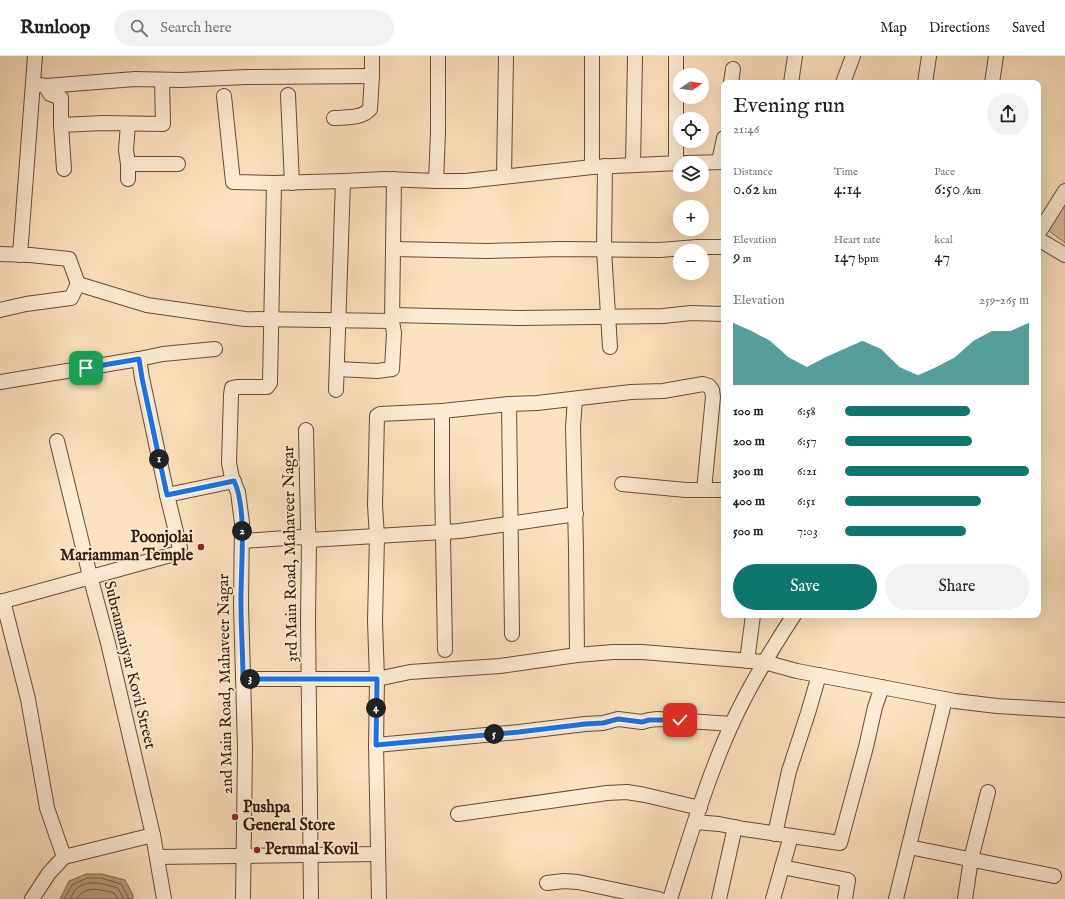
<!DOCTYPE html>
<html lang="en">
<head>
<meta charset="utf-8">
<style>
	body { margin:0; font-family:"IM FELL English",serif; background:#f2f2f2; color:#202124; height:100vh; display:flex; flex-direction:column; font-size:15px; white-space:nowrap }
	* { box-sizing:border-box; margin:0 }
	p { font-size:13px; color:#757577 }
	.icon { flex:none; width:22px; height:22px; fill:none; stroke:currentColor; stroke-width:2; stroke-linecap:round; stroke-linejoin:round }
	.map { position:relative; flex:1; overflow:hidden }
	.drawer { position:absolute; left:721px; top:24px; width:320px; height:538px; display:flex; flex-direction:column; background:#fff; border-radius:8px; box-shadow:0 4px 16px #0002 }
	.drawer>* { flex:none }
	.needle { width:26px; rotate:77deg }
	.fabs { position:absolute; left:673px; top:12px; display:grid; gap:8px }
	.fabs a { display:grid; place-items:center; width:36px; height:36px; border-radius:50%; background:#fff; box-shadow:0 4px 16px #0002; font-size:20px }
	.pin { position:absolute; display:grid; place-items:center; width:34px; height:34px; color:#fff; margin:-17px; border-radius:8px; box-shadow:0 2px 6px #0006 }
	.km { position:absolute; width:20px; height:20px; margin:-10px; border-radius:50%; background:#222; color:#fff; font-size:11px; line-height:20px; text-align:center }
	.round { display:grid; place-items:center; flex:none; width:42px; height:42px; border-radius:21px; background:#f2f2f2 }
	.headline { display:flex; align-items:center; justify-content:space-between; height:68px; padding:0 12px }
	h1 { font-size:22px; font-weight:600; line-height:30px }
	.stats { display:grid; grid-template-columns:repeat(3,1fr); gap:6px; height:68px; padding:4px 12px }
	.stats div { display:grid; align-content:center }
	.stats b { font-size:17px; font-weight:600 }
	.stats small { font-size:11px; font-weight:400 }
	.stats p { font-size:11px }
	.chart { height:112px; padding:8px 12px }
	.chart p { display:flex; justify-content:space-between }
	.chart svg { width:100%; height:72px; margin-top:4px; fill:#0f766e; opacity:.7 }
	.primary-button { display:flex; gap:8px; margin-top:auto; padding:8px 12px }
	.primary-button a { flex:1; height:46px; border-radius:24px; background:#0f766e; color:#fff; font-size:16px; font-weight:600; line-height:46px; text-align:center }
	.primary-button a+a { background:#f2f2f2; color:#202124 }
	ul { padding:0 12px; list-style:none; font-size:13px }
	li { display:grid; grid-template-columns:64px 48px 1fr; align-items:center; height:30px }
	li i { height:10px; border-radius:5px; background:#0f766e }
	header { display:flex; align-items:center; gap:24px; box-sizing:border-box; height:56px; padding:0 20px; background:#fff; border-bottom:1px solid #e0e0e0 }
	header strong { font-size:19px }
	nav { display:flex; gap:22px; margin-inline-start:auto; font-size:14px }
	.search { width:280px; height:36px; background:#f2f2f2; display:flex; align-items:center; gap:10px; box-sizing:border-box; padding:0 14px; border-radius:22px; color:#757577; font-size:15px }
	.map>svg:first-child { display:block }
	.green { fill:#dac0a0; stroke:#876e56 }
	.water { fill:#b89e81; stroke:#836a52 }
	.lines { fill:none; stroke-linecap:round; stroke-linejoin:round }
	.shore { stroke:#765c46; stroke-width:1 }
	.minor-casing { stroke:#664d38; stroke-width:16 }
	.minor { stroke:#fdecd5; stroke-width:14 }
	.route-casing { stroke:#fff; stroke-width:8 }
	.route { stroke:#1a73e8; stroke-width:5 }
	.poi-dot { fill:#8f2418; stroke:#fdecd5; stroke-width:1.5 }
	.labels { text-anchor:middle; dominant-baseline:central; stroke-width:3.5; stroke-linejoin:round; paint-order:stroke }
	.poi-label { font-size:16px; font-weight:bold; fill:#341b0c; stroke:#fdecd5; text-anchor:start }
	.street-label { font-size:16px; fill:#341b0c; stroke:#fdecd5 }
</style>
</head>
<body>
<header>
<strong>Runloop</strong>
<div class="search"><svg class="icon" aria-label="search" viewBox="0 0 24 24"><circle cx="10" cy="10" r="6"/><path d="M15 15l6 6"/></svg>Search here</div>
<nav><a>Map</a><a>Directions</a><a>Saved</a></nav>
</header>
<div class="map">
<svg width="1065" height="843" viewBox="0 0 1065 843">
	<rect width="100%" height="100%" fill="#fce2be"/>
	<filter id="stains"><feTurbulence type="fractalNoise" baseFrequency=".005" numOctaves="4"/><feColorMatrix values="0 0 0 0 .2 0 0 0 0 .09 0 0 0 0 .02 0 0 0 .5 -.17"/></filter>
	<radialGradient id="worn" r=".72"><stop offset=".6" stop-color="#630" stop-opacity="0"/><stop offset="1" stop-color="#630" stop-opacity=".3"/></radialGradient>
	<path class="green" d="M1065,136v51l-22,-17z"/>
	<path class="water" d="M86,818h16l23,6 8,15v4h-73l9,-18z"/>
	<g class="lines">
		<g class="shore">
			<path d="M64,843l8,-14 15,-7h14l20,6 8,15"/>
			<path d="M70,843c2,-3 4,-9 7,-11 12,-9 28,-4 41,0l6,11"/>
			<path d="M77,843c8,-15 24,-9 37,-6l4,6"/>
		</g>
		<g class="minor-casing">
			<g id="minor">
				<path d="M676,0v107"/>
				<path d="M731,27l2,-14"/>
				<path d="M791,27l4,-27"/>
				<path d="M843,27l10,-27"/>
				<path d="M925,27l4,-27"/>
				<path d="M992,27l4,-27"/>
				<path d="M33,28l13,2 4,8 11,4v27l42,-2 60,1 -1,-44"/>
				<path d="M46,30l89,-7 46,1 65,-3 126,-1"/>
				<path d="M288,39l4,88"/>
				<path d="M224,40l9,86 41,1 69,-2"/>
				<path d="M334,62c11,-1 28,1 36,-9l2,-33v-20"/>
				<path d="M61,69l3,44"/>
				<path d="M719,106l5,-24"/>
				<path d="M685,107l39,-1"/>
				<path d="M128,108h50"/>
				<path d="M633,109l2,-109"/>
				<path d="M605,110l-1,84 6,97"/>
				<path d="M592,111v-111"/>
				<path d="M504,120l2,-120"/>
				<path d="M128,123v-15l-2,-14 2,-26"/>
				<path d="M436,125l2,-48v-77"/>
				<path d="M1038,178l27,-43"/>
				<path d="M1038,183l27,16"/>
				<path d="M393,193l94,2 72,-2 101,1 37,-3h27"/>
				<path d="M0,198l30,1 39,4 9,25"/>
				<path d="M20,199l15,-199"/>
				<path d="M0,254l26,-6 45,-6 7,-14 69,21 98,14 147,2"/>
				<path d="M392,259l128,3 143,-2 28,-3 33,1"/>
				<path d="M337,313l40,2 15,-2 2,-36 -2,-12 2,-142"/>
				<path d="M0,326l139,-23 24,-5 52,-5"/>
				<path d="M336,334l7,-209 42,-2 51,2h30l126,-14 88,-4"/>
				<path d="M575,343l-2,28 3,121 1,107"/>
				<path d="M509,348l3,230"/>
				<path d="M442,355v68l3,171"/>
				<path d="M306,374l2,97 1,13 -1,80 3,279"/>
				<path d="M57,385l33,135 18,67 45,192 11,64"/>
				<path d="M622,428l64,6h38"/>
				<path d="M704,434l9,-93 -1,-7 -3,-4 -6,-2 -40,7 -32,1 -94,11 -28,1 -67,7 -62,3 -3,2 -2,89 2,32 -2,84 2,58 33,-7 90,-6 77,-11 36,-3h29l122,10 33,9 158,30 42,5 68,4"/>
				<path d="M167,439l67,-14"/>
				<path d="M242,485l59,-4 8,3 151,-9 116,-17"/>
				<path d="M3,545l25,98 19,109 17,49"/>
				<path d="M0,546l178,-49 2,-5 -13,-53 -25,-117 -3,-19"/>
				<path d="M747,605l6,-46"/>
				<path d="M243,623h134l-1,66 3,154"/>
				<path d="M376,689l143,-13 66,-8 18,-1 15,-4 24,3 7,-2 9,-1 74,5"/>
				<path d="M458,758l149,-21 20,-1 18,3 55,13"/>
				<path d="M695,766l24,2 25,5 96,14 26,-96 9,-40 7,-20"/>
				<path d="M775,778l14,-63 19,-58 11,-38"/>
				<path d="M909,791l145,29"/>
				<path d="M157,801l221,-3"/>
				<path d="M782,811l66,13 -3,19"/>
				<path d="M547,827l17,-2 14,1 81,17"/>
				<path d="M32,843l17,-26 15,-16 89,-22"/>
				<path d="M243,843l2,-151 -4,-143 1,-82 -4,-31 -6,-14 -3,-15 2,-68 1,-7 5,-1h30l3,-4 4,-200"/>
				<path d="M670,843c20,-62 38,-125 66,-184 17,-35 37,-68 58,-100"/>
				<path d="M719,843l16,-72"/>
				<path d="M773,843l18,-63"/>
				<path d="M896,843l49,-200"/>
				<path d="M965,843l6,-40 17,-67"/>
			</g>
		</g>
		<use href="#minor" class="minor"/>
	</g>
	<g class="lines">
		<g class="route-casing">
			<path id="route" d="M86,312l53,-9 3,19 25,117 67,-14c14,28 6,92 7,125 0,24 2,49 2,73h134l-1,66 143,-13 66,-8 18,-1 15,-4 24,3 7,-2h31"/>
		</g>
		<use href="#route" class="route"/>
	</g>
	<g class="poi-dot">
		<circle cx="201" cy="491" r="4"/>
		<circle cx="235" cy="761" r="4"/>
		<circle cx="257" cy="794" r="4"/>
	</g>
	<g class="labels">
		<g class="poi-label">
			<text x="193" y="482" text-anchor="end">Poonjolai<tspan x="193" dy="18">Mariamman Temple</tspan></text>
			<text x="243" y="752">Pushpa<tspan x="243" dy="18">General Store</tspan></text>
			<text x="265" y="794">Perumal Kovil</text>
		</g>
		<g class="street-label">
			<text transform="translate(291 498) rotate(-91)">3rd Main Road, Mahaveer Nagar</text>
			<text transform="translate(129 609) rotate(76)">Subramaniyar Kovil Street</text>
			<text transform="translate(226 628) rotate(-91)">2nd Main Road, Mahaveer Nagar</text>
		</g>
	</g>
	<rect width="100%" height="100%" filter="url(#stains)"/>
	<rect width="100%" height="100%" fill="url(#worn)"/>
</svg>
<div class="fabs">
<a><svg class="needle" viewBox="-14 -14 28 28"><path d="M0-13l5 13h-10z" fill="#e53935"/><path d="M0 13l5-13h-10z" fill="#757577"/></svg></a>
<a><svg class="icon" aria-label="locate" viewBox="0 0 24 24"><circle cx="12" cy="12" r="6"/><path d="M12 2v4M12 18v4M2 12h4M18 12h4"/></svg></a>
<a><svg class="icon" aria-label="layers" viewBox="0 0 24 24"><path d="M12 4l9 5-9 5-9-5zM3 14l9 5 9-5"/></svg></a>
<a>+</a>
<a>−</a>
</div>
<div class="pin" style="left:86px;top:312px;background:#1e9e55"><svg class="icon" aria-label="arrive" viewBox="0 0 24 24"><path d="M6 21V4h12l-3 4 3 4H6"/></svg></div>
<div class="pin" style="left:680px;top:664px;background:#d93025"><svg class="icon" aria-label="check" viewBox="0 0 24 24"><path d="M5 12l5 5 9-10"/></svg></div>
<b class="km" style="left:159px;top:403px">1</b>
<b class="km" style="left:242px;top:475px">2</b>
<b class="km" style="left:250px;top:623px">3</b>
<b class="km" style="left:376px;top:652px">4</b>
<b class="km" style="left:494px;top:678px">5</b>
<section class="drawer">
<div class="headline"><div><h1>Evening run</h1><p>21:46</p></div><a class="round"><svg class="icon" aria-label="share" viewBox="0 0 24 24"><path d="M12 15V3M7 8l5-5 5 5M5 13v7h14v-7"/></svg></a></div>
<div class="stats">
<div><p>Distance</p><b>0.62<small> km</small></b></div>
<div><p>Time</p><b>4:14</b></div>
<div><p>Pace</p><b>6:50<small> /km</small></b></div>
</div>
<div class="stats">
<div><p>Elevation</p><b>9<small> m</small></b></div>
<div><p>Heart rate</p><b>147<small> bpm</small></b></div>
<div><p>kcal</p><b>47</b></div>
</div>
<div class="chart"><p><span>Elevation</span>259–265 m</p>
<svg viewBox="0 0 160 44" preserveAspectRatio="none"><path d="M0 44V6L10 11L20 17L30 27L40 33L50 27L60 22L70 17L80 22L90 33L100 38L110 33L120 27L130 17L140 11L150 11L160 6V44z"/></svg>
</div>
<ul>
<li><b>100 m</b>6:58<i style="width:68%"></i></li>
<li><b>200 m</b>6:57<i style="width:69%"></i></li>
<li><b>300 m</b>6:21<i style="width:100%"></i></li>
<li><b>400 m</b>6:51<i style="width:74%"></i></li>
<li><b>500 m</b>7:03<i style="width:66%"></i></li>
</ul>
<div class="primary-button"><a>Save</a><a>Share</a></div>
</section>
</div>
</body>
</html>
